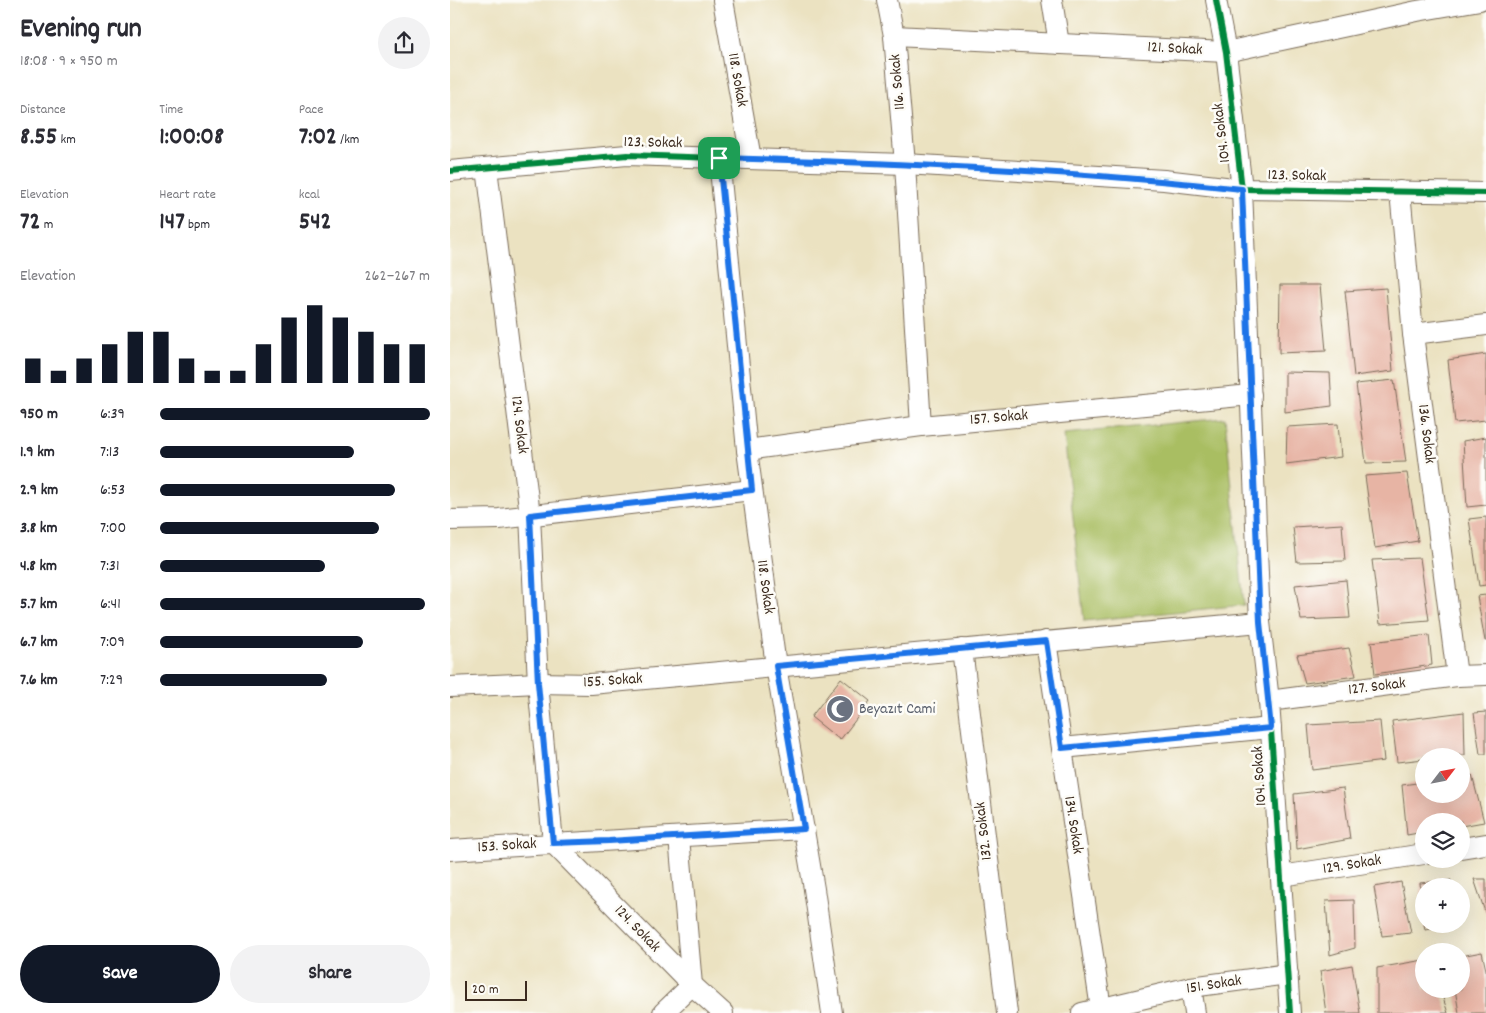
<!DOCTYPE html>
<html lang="en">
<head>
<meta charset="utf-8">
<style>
	body { margin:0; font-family:Dekko,sans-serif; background:#f2f2f3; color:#2b2b33; height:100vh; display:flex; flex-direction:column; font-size:19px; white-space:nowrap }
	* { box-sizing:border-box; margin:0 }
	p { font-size:16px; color:#7c7c81 }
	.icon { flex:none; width:28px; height:28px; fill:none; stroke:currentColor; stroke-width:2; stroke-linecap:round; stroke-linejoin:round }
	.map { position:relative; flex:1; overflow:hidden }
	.side { display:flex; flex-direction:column; background:#fff; width:450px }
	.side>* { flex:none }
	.needle { width:32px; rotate:58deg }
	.tools { position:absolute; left:965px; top:748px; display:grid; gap:10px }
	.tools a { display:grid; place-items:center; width:55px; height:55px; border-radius:50%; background:#fff; box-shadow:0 5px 20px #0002; font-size:25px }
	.scale { position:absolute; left:15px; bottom:12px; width:62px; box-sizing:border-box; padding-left:5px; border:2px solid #3b2a1e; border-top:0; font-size:14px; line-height:18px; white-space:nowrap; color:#3b2a1e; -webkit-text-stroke:4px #fdfcf7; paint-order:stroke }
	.pin { position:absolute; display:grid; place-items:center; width:42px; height:42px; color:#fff; margin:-21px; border-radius:10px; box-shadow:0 2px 8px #0006 }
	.round { display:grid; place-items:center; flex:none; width:52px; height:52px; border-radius:26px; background:#f2f2f3 }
	.headline { display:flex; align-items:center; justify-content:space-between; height:85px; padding:0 20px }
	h1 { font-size:28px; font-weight:800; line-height:38px }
	.metrics { display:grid; grid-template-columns:repeat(3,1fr); gap:8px; height:85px; padding:5px 20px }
	.metrics div { display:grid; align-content:center }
	.metrics b { font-size:25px; font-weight:800 }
	.metrics small { font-size:14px; font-weight:400 }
	.metrics p { font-size:14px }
	.chart { height:140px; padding:10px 20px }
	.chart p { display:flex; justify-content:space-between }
	.chart svg { width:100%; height:90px; margin-top:5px; stroke:#111827; stroke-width:6 }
	.primary-button { display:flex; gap:10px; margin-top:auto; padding:10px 20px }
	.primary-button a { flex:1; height:58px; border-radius:30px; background:#111827; color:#fff; font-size:20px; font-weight:800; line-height:58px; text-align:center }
	.primary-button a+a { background:#f2f2f3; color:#2b2b33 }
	ul { padding:0 20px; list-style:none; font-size:16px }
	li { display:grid; grid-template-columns:80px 60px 1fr; align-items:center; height:38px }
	li i { height:12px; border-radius:6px; background:#111827 }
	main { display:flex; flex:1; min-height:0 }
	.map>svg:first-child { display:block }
	.green { fill:#a9be62; stroke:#727440 }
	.building { fill:#e7b4a4 }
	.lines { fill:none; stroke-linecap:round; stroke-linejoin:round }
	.street-casing { stroke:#796a57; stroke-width:22 }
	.street { stroke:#fff; stroke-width:20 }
	.cycleway-casing { stroke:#fdfcf7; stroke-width:9 }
	.cycleway { stroke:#00873e; stroke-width:6 }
	.route-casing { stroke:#fff; stroke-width:10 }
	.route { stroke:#1a73e8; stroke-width:6 }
	.labels { text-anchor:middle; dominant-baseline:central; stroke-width:5; stroke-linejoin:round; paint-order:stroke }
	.street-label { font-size:16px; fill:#3b2a1e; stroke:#fdfcf7 }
	.worship-label { font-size:16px; fill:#5b616d; stroke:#fdfcf7; text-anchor:start }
</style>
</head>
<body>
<main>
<section class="side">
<div class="headline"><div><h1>Evening run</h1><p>18:08 · 9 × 950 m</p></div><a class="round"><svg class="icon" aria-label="share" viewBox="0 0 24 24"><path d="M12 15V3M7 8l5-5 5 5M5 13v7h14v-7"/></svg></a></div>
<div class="metrics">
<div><p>Distance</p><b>8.55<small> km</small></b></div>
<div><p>Time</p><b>1:00:08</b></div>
<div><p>Pace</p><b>7:02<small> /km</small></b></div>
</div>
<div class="metrics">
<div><p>Elevation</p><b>72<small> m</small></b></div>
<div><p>Heart rate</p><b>147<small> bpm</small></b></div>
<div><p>kcal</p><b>542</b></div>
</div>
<div class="chart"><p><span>Elevation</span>262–267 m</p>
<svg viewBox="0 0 160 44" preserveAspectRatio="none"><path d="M5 44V32M15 44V38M25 44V32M35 44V25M45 44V19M55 44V19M65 44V32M75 44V38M85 44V38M95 44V25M105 44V12M115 44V6M125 44V12M135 44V19M145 44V25M155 44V25"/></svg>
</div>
<ul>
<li><b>950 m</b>6:39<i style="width:100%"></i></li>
<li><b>1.9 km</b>7:13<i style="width:72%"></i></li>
<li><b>2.9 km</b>6:53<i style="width:87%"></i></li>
<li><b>3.8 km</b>7:00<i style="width:81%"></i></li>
<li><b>4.8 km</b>7:31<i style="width:61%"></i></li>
<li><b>5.7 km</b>6:41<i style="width:98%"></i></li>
<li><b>6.7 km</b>7:09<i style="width:75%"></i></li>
<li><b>7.6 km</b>7:29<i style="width:62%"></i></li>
</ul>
<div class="primary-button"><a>Save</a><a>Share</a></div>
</section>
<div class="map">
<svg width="1036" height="1013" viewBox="0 0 1036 1013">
	<rect width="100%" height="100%" fill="#fdfcf7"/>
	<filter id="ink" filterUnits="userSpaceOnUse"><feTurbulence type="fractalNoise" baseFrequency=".02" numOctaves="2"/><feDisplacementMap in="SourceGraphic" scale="10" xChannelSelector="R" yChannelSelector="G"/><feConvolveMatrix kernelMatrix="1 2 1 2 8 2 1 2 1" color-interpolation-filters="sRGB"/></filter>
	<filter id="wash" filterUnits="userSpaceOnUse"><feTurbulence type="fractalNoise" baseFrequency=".0096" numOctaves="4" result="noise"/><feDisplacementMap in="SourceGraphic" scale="20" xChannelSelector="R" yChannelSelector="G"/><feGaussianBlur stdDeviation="1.12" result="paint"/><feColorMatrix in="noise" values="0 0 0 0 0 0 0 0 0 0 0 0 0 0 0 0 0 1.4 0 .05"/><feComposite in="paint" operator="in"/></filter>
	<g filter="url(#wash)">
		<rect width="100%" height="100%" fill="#ebe2c1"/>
		<path class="green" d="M775,418l19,187 -160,16 -20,-187z"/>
		<g id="blocks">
			<g class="building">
				<path d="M830,285h40l6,66 -47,2z"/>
				<path d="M936,288l7,83 -39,5 -9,-85z"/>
				<path d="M1036,354v66l-31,3 -7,-63z"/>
				<path d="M835,372l45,1 2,33 -47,6z"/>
				<path d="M944,380l12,82 -40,1 -10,-79z"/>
				<path d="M888,424l3,33 -55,7 1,-37z"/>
				<path d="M1036,437v68l-19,2 -4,-66z"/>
				<path d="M957,473l11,68 -43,7 -10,-72z"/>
				<path d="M1036,517v68l-7,1 -10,-67z"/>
				<path d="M892,524l3,37 -48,1 -4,-35z"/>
				<path d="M970,558l9,62 -49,4 -8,-64z"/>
				<path d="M896,580l4,38 -49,2 -6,-35z"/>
				<path d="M1036,595v46h-1l-8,-45z"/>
				<path d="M979,635l3,30 -57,9 -4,-32z"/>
				<path d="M899,648l7,28 -51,7 -8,-28z"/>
				<path d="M391,678l29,23 -30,39 -29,-23z"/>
				<path d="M1014,712l1,43 -41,1v3l-27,3 -5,-41z"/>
				<path d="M1036,712v42h-6l-6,-41z"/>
				<path d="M930,721l4,40 -72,9 -4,-45z"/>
				<path d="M1022,775l12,47 -23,4v-5h-37v11l-17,3 -5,-50 22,-3v12h37v-18z"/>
				<path d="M893,788l7,51 -53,10 -3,-55z"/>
				<path d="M1024,879h12v36z"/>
				<path d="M1001,880l1,6h-28l-1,23 -3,-26z"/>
				<path d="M951,882l10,51 -29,3 -8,-49z"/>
				<path d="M904,900l1,48 -25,7 -4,-54z"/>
				<path d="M974,924h33v1l-32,5z"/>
				<path d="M1032,952l4,18v43h-27l-4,-24h6v-33z"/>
				<path d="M974,960v29h16l8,24h-71v-45z"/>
				<path d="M902,965l8,48h-34l-6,-42z"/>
			</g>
		</g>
	</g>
	<g filter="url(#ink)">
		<use href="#blocks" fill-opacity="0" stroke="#796a57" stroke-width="1"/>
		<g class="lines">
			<g class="street-casing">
				<g id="street">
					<path d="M273,0l28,159"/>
					<path d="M437,0l7,36 11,128 16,262"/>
					<path d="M602,0l7,44"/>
					<path d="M766,0l10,52 16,137 18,433 9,79 21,312"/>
					<path d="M444,36l332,16 191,-41 63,-11"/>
					<path d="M269,158l28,292 29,216 38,223 18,124"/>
					<path d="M37,168l43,347 8,168 15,160 139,142 31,28"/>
					<path d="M0,171l177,-16 278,9 259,16 78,9 244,4"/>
					<path d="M950,191l13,143 44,342"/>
					<path d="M963,334l73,-9"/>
					<path d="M297,450l174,-24 330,-31"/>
					<path d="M0,520l49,-1 253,-29"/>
					<path d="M596,641l55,368"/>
					<path d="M512,649l45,364"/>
					<path d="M0,687l88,-4 53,1 669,-62"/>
					<path d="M819,701l188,-25 29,-1"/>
					<path d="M612,748l209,-20"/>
					<path d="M229,837l13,148"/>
					<path d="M1011,848l25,-4"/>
					<path d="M0,850l354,-21"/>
					<path d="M831,876l143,-22"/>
					<path d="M741,987l4,26"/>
					<path d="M213,1013l29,-28"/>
					<path d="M632,1013l109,-26 97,-13"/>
				</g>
			</g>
			<use href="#street" class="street"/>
			<g class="cycleway-casing">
				<g id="cycleway">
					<path d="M766,0l10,52 16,137 18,433 9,79 21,312"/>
					<path d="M0,171l177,-16 278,9 259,16 78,9 244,4"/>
				</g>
			</g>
			<use href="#cycleway" class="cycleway"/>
		</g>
	</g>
	<g class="lines" filter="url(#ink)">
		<g class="route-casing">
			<path id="route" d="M269,158c174,5 350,12 523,31l18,433 11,106 -209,20 -16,-107 -270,25 28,163 -195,12 -56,2 -15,-160 -8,-168 222,-25z"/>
		</g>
		<use href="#route" class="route"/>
	</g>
	<defs>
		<g id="mosque-disc" transform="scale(1.4375)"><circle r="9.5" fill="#6b7280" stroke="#fdfcf7"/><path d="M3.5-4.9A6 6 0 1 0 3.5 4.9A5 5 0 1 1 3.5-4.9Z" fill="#fff"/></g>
	</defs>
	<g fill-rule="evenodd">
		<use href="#mosque-disc" x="390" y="709"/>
	</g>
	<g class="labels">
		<g class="street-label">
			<text transform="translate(725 49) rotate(3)">121. Sokak</text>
			<text transform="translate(287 80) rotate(80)">118. Sokak</text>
			<text transform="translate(448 82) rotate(-95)">116. Sokak</text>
			<text transform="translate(772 133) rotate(-97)">104. Sokak</text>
			<text transform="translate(203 143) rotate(1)">123. Sokak</text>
			<text transform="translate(847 176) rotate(1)">123. Sokak</text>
			<text transform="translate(549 418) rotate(-5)">157. Sokak</text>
			<text transform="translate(69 425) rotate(83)">124. Sokak</text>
			<text transform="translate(976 434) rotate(83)">136. Sokak</text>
			<text transform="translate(315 587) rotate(82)">118. Sokak</text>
			<text transform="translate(163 681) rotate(-4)">155. Sokak</text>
			<text transform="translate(927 687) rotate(-7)">127. Sokak</text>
			<text transform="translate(810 776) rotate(-94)">104. Sokak</text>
			<text transform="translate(623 825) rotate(81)">134. Sokak</text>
			<text transform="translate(534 831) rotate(-97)">132. Sokak</text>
			<text transform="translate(57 846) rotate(-4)">153. Sokak</text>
			<text transform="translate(902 865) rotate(-9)">129. Sokak</text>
			<text transform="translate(187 929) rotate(46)">124. Sokak</text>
			<text transform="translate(764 985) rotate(-9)">151. Sokak</text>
		</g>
		<g class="worship-label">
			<text x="409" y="709">Beyazıt Cami</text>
		</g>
	</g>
</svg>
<div class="tools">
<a><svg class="needle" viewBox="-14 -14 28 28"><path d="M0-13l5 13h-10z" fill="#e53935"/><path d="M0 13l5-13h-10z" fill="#7c7c81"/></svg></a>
<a><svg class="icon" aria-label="layers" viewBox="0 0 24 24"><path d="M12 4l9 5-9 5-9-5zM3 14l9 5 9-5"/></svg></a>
<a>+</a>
<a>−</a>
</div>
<div class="scale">20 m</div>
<div class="pin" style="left:269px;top:158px;background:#1e9e55"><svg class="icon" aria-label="arrive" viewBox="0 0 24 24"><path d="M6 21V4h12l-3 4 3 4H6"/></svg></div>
</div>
</main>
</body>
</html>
